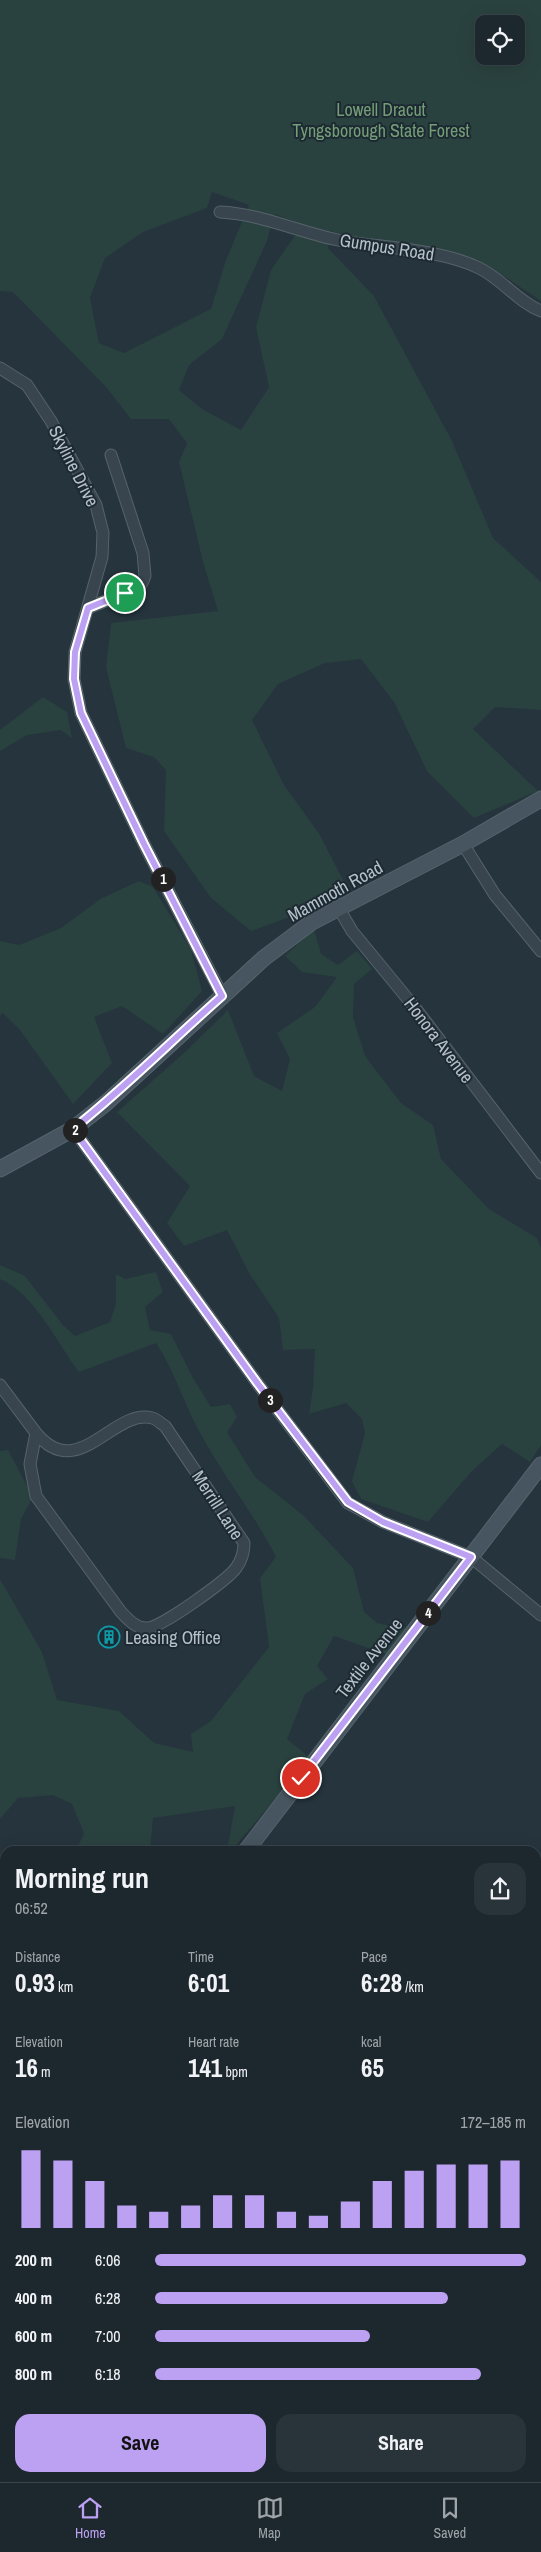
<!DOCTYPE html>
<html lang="en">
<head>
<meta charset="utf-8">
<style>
	body { margin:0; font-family:"Archivo Narrow",sans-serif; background:#29333a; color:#f1f3f6; height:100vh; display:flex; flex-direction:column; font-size:19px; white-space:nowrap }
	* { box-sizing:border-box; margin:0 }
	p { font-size:16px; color:#a0a5aa }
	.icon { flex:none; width:28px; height:28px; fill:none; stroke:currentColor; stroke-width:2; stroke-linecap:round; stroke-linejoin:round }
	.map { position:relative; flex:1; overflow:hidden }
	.sheet { position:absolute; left:0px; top:1846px; width:541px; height:636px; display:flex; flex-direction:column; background:#1c272e; border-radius:15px 15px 0 0; box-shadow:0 5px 20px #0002,0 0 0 1px #3a444a }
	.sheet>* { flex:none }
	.buttons { position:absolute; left:475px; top:15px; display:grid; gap:10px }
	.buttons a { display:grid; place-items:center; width:50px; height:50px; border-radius:10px; background:#1c272e; box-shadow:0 5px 20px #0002,0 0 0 1px #3a444a; font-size:25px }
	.pin { position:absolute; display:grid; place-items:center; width:42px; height:42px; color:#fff; margin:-21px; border:2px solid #fff; border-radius:50%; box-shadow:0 1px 5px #0007 }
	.km { position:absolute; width:25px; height:25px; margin:-12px; border-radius:50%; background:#222; color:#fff; font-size:14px; line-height:25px; text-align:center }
	.round { display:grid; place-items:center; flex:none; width:52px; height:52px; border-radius:15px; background:#29333a }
	.summary { display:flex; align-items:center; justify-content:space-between; height:85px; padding:0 15px }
	h1 { font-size:28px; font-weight:700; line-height:38px }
	.metrics { display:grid; grid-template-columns:repeat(3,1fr); gap:8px; height:85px; padding:5px 15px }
	.metrics div { display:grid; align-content:center }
	.metrics b { font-size:25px; font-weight:700 }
	.metrics small { font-size:14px; font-weight:400 }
	.metrics p { font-size:14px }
	.chart { height:140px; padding:10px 15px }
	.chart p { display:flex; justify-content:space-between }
	.chart svg { width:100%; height:90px; margin-top:5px; stroke:#bca0f2; stroke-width:6 }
	.primary-button { display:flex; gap:10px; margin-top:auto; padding:10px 15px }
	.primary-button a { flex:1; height:58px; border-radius:15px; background:#bca0f2; color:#111; font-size:20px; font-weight:700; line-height:58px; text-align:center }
	.primary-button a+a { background:#29333a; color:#f1f3f6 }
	ul { padding:0 15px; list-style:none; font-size:16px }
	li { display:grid; grid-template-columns:80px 60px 1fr; align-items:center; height:38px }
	li i { height:12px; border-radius:6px; background:#bca0f2 }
	.tabs { display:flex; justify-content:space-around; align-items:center; height:70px; border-top:1px solid #3a444a; background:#1c272e; font-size:14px; color:#a0a5aa }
	.tabs a { display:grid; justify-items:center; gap:2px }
	.tabs .selected { color:#bca0f2 }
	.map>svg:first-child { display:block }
	.green { fill:#2a423f; fill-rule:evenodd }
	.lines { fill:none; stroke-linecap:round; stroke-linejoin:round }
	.street-casing { stroke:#57636b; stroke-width:13 }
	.secondary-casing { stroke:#57636b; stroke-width:17 }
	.street { stroke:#39454e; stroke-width:11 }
	.secondary { stroke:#475560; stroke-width:15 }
	.route-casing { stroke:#fff; stroke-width:10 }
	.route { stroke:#bca0f2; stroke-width:6 }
	.labels { text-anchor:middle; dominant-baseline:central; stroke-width:4; stroke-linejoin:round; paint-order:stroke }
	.park-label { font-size:18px; fill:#749e76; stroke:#1e2a33 }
	.street-label { font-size:18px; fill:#b5c0c8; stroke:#1e2a33 }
	.poi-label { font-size:18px; fill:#b5c0c8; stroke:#1e2a33; text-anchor:start }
</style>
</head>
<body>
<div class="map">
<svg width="541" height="2482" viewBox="0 0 541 2482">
	<rect width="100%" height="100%" fill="#25343d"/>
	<g class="green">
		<path d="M0,0h541v301l-34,-23 -27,-13 -150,-34 -2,17 46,48 78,145 41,97 48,44v128l-46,-3 -22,22 65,62 -64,27 -47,-47 -33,-69 -33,-43 -36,4 -47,21 -26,36 32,65 36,50 25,49 -37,26 -57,21 -40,-33 -47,-67 2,-61 -12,-13 -28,-9 -20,-81 5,-44 107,-12 -15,-49 -24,-100 8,-19 -18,-24h-38l-25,-32 -93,-95 -13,-1zM484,24h32v32h-32zM212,192l37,13 -23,55 -15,49 -87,44 -25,-10 -9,-45 15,-40 38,-26 64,-24zM274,214l29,10 -32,46 -15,57 13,60 -28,43 -39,-21 -23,-19 10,-25 33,-26 45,-98z"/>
		<path d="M43,697l24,15 5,26 -11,-8 -34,5 -27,16v-21z"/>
		<path d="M139,881l14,6 38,63 11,41 -39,43 -41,-28 -28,11 18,46 -39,41 -53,-74 -17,-17 -3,2v-74l19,4 42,-17 41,-30z"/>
		<path d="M314,929l7,25 17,11 19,-14 15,18 -18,15 -1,33 12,39 36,47 32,22 8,34 48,50 48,29 4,10v197l-11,17 -28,-18 -31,28 -43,50 -67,-23 -9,-18 13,-48 -3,-14 -16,-16 -37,11 4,-26 2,-39 -32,1 -4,-32 -30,-45 -22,-43 -43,16 -17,-23 23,-37 -73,-74 66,-58 45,-44 26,66 28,15 8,-32 -13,-26 38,-26 22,-30 -35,-5 -17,-16z"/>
		<path d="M0,1265l25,11 38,49 12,11 35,-14 6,-18v-30l9,5 31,-7 7,20 -18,15 5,23 21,4 22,44 18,29 19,-3 7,13 -10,15 28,45 49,39 49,52 11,44 13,11 30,6 -16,27 -57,-20 -17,30 11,13 -23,15 -18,45 23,19 -79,93h-4l8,-45 -82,12 -3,33h-74l8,-18 -12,-29 -19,-9 -35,3 -18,21v-240l42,73 15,48 62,11 35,32 39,9 -2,-18 20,-13 58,-74 -9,-69 16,-21c-23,-45 -55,-84 -78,-128 -15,-28 -24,-59 -42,-86l-77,29c-22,-29 -45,-79 -79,-93z"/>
		<path d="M8,1450l25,47 -12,22 -6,41 -15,-2v-107z"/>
	</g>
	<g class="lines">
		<g class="street-casing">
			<g id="street">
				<path d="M220,212c42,2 78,20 118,28 43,8 102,9 141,28 23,11 39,34 62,43"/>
				<path d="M0,368l27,17 24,36 45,84 7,28 -1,24 -27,95 -1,27 7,34 63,131 79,153"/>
				<path d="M88,608l47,-19 7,-6 3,-7 -2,-23 -32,-98"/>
				<path d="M463,844l32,51 46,56"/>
				<path d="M338,907l14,24 64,78 125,164"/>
				<path d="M73,1129l185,255 90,119 35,19 88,35 70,58"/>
				<path d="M0,1385l36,48c42,51 77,-25 116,-15 5,1 9,6 13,8l79,117c0,10 -2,17 -8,25 -9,12 -75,60 -89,60 -11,1 -19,-9 -26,-16l-85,-116 -6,-32 6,-31"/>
				<path d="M0,1982l5,5"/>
				<path d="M536,2152l5,-6"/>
				<path d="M0,2363l5,-7"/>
				<path d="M536,2427l5,-8"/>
				<path d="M54,2482l4,-4"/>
				<path d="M201,2482l3,-4"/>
				<path d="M354,2482l3,-4"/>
				<path d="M506,2482l4,-4"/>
			</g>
		</g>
		<g class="secondary-casing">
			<g id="secondary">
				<path d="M0,1169l73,-40 33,-26 158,-145 48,-36 151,-78 78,-45"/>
				<path d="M246,1851l295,-386"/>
				<path d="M0,2169l5,-6"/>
				<path d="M482,2478l4,4"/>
			</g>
		</g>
		<use href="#street" class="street"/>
		<use href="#secondary" class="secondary"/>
	</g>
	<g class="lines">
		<g class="route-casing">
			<path id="route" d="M125,593l-37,15 -13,44 -1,27 7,34 63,131 78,152c-50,44 -96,91 -149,133l185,255 90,118 35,20 88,35 -170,221"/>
		</g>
		<use href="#route" class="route"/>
	</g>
	<defs>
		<g id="building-ring" transform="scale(1.125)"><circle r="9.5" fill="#1e2a33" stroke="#0f9aa8" stroke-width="1.5"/><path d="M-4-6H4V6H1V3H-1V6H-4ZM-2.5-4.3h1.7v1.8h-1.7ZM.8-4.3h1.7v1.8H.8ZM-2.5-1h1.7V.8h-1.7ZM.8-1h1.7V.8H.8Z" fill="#0f9aa8"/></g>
	</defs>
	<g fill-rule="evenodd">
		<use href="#building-ring" x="109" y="1637"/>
	</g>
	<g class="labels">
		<g class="park-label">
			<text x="381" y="109">Lowell Dracut<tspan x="381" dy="21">Tyngsborough State Forest</tspan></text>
		</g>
		<g class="street-label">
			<text transform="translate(387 247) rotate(9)">Gumpus Road</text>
			<text transform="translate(74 466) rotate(63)">Skyline Drive</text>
			<text transform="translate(335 891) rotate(-29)">Mammoth Road</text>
			<text transform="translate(439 1040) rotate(53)">Honora Avenue</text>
			<text transform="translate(218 1505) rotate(57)">Merrill Lane</text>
			<text transform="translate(369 1658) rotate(-52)">Textile Avenue</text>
		</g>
		<g class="poi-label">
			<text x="125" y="1637">Leasing Office</text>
		</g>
	</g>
</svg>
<div class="buttons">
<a><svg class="icon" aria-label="locate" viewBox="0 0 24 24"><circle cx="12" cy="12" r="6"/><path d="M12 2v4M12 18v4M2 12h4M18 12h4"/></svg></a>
</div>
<div class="pin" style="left:125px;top:593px;background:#1e9e55"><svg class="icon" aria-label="arrive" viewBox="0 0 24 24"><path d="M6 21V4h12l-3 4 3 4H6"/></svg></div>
<div class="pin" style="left:301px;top:1778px;background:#d93025"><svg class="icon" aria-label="check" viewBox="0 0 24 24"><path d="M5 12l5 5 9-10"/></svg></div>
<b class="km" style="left:163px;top:879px">1</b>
<b class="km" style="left:75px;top:1130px">2</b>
<b class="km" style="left:270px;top:1400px">3</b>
<b class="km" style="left:428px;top:1613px">4</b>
<section class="sheet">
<div class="summary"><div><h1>Morning run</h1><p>06:52</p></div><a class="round"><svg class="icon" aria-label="share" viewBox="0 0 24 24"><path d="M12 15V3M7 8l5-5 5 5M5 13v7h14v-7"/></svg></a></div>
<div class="metrics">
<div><p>Distance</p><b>0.93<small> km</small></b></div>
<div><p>Time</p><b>6:01</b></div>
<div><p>Pace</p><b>6:28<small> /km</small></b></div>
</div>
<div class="metrics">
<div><p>Elevation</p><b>16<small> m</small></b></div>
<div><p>Heart rate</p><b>141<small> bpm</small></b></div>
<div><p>kcal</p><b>65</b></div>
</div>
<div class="chart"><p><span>Elevation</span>172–185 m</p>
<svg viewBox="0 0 160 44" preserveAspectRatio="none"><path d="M5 44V6M15 44V11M25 44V21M35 44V33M45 44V36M55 44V33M65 44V28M75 44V28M85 44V36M95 44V38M105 44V31M115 44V21M125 44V16M135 44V13M145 44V13M155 44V11"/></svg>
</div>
<ul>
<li><b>200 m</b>6:06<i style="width:100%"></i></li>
<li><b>400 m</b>6:28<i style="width:79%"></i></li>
<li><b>600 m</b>7:00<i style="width:58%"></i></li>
<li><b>800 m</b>6:18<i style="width:88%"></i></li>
</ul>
<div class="primary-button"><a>Save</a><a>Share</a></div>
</section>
</div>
<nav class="tabs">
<a class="selected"><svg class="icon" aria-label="home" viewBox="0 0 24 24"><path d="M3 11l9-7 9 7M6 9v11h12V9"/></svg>Home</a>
<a><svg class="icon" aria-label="map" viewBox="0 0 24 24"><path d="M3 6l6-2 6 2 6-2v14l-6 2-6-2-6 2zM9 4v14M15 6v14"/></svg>Map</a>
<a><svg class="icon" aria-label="saved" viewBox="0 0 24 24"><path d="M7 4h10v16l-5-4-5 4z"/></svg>Saved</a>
</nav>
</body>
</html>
